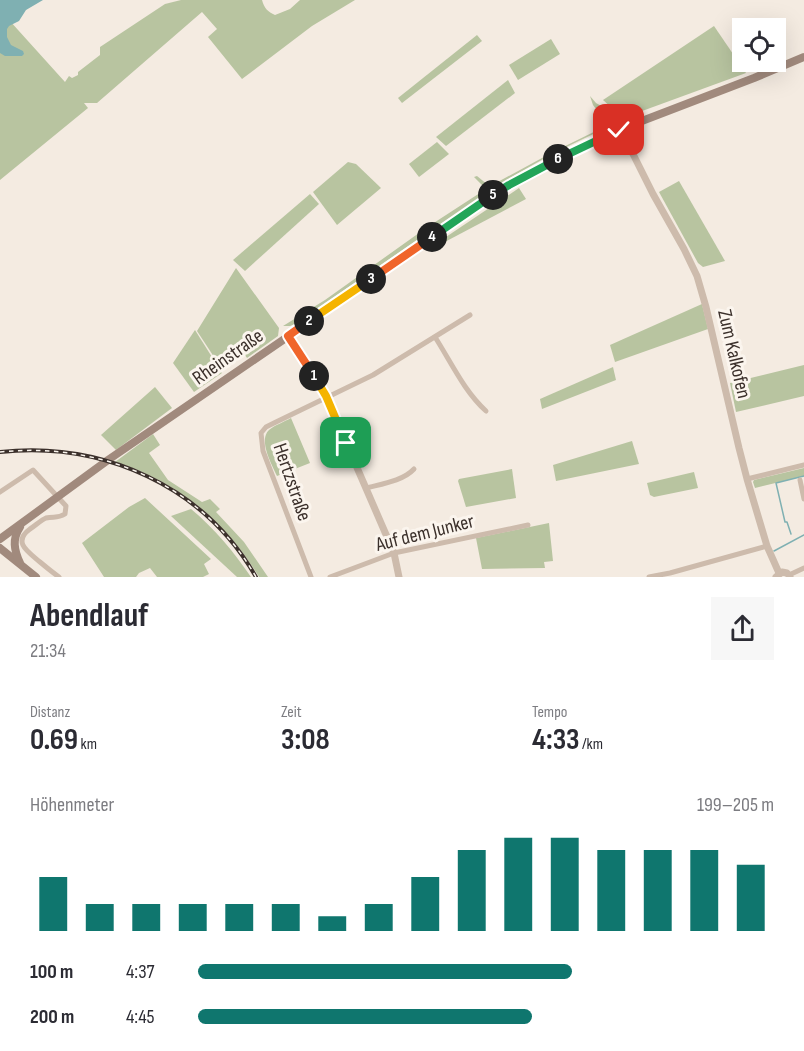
<!DOCTYPE html>
<html lang="de">
<head>
<meta charset="utf-8">
<style>
	body { margin:0; font-family:"Sofia Sans Condensed",sans-serif; background:#f7f7f7; color:#2b2b33; height:100vh; display:flex; flex-direction:column; font-size:22px; white-space:nowrap }
	* { box-sizing:border-box; margin:0 }
	p { font-size:20px; color:#7c7c81 }
	.icon { flex:none; width:33px; height:33px; fill:none; stroke:currentColor; stroke-width:2; stroke-linecap:round; stroke-linejoin:round }
	.map { position:relative; height:577px; overflow:hidden }
	.drawer { display:flex; flex-direction:column; background:#fff; flex:1 }
	.drawer>* { flex:none }
	.fabs { position:absolute; left:732px; top:18px; display:grid; gap:12px }
	.fabs a { display:grid; place-items:center; width:54px; height:54px; border-radius:0px; background:#fff; box-shadow:0 6px 24px #0002; font-size:30px }
	.pin { position:absolute; display:grid; place-items:center; width:51px; height:51px; color:#fff; margin:-26px; border-radius:12px; box-shadow:0 3px 9px #0006 }
	.km { position:absolute; width:30px; height:30px; margin:-15px; border-radius:50%; background:#222; color:#fff; font-size:16px; line-height:30px; text-align:center }
	.round { display:grid; place-items:center; flex:none; width:63px; height:63px; border-radius:0px; background:#f7f7f7 }
	.headline { display:flex; align-items:center; justify-content:space-between; height:102px; padding:0 30px }
	h1 { font-size:33px; font-weight:700; line-height:45px }
	.metrics { display:grid; grid-template-columns:repeat(3,1fr); gap:9px; height:102px; padding:6px 30px }
	.metrics div { display:grid; align-content:center }
	.metrics b { font-size:30px; font-weight:700 }
	.metrics small { font-size:16px; font-weight:400 }
	.metrics p { font-size:16px }
	.chart { height:168px; padding:12px 30px }
	.chart p { display:flex; justify-content:space-between }
	.chart svg { width:100%; height:108px; margin-top:6px; stroke:#0f766e; stroke-width:6 }
	ul { padding:0 30px; list-style:none; font-size:20px }
	li { display:grid; grid-template-columns:96px 72px 1fr; align-items:center; height:45px }
	li i { height:15px; border-radius:8px; background:#0f766e }
	.map>svg:first-child { display:block }
	.green { fill:#b8c4a0 }
	.water { fill:#7fb0b2 }
	.lines { fill:none; stroke-linecap:round; stroke-linejoin:round }
	.stream { stroke:#7fb0b2; stroke-width:1.5 }
	.minor { stroke:#cdbbac; stroke-width:5 }
	.tertiary { stroke:#cdbbac; stroke-width:7 }
	.secondary { stroke:#a18a7d; stroke-width:8 }
	.rail-casing { stroke:#3b302b; stroke-width:4 }
	.rail { stroke:#fbf5ee; stroke-width:1.5; stroke-dasharray:4.5; stroke-linecap:butt }
	.split-1-casing { stroke:#fff; stroke-width:12 }
	.split-2-casing { stroke:#fff; stroke-width:12 }
	.split-3-casing { stroke:#fff; stroke-width:12 }
	.split-4-casing { stroke:#fff; stroke-width:12 }
	.split-5-casing { stroke:#fff; stroke-width:12 }
	.split-6-casing { stroke:#fff; stroke-width:12 }
	.split-7-casing { stroke:#fff; stroke-width:12 }
	.split-1 { stroke:#f5b400; stroke-width:8 }
	.split-2 { stroke:#f0652b; stroke-width:8 }
	.split-3 { stroke:#f5b400; stroke-width:8 }
	.split-4 { stroke:#f0652b; stroke-width:8 }
	.split-5 { stroke:#22a559; stroke-width:8 }
	.split-6 { stroke:#22a559; stroke-width:8 }
	.split-7 { stroke:#22a559; stroke-width:8 }
	.labels { text-anchor:middle; dominant-baseline:central; stroke-width:6; stroke-linejoin:round; paint-order:stroke }
	.street-label { font-size:20px; fill:#3b302b; stroke:#fbf5ee }
</style>
</head>
<body>
<div class="map">
<svg width="804" height="577" viewBox="0 0 804 577">
	<rect width="100%" height="100%" fill="#f4ebe1"/>
	<g class="green">
		<path d="M181,0h81c2,8 6,12 13,15l15,-6 10,-9h55l-43,26 -70,53 -34,-42 9,-8 -15,-17 -105,91h-13l4,5 -88,72v-170l65,72 4,-6 3,2 6,-3v-3l22,-17v-8l65,-43z"/>
		<path d="M714,26l32,47 -123,45 -20,-18z"/>
		<path d="M477,35l5,6 -80,62 -4,-5z"/>
		<path d="M551,39l9,15 -42,26 -9,-15z"/>
		<path d="M508,80l7,13 -69,53 -10,-9z"/>
		<path d="M590,96l6,7 7,4 -2,6 6,-3 4,2 3,6 -2,7 -58,28 -39,22 -85,56 -135,93 -5,2h-7l42,-26 101,-72 60,-39 -12,-12 3,-1 11,9 6,-1 59,-32 55,-27 -15,-20z"/>
		<path d="M437,142l12,12 -30,23 -10,-13z"/>
		<path d="M348,162l8,2 25,24 -44,37 -24,-33z"/>
		<path d="M679,181l46,80 -22,6 -5,-4 -39,-71z"/>
		<path d="M519,188l7,11 -85,45 -1,-3z"/>
		<path d="M310,194l9,10 -74,67 -12,-11z"/>
		<path d="M236,268l43,60 -1,8 -31,22 -7,-10 -22,15 -21,-32z"/>
		<path d="M702,304l6,25 -93,33 -5,-17z"/>
		<path d="M195,330l27,43 -28,19 -21,-29z"/>
		<path d="M804,365v31l-68,16 -6,-29z"/>
		<path d="M613,367l3,13 -74,29 -2,-10z"/>
		<path d="M155,387l17,21 -56,42 -15,-15z"/>
		<path d="M291,418l19,45 -33,13c-5,-11 -19,-36 -8,-46 6,-5 15,-8 22,-12z"/>
		<path d="M153,434l7,11 -11,8 19,27 34,22 8,-3 10,10 -4,3 28,30 24,35h-9c-32,-54 -84,-97 -144,-115z"/>
		<path d="M632,441l7,23 -83,17 -3,-16z"/>
		<path d="M804,468v8l-49,12 -2,-6 1,-2z"/>
		<path d="M512,469l4,29 -50,9 -8,-26 1,-2z"/>
		<path d="M694,472l4,16 -44,9 -4,-2 -3,-12z"/>
		<path d="M145,498l66,61 -7,5 5,10 -6,3h-46l-7,-9 -11,5 -3,4h-32l-22,-34 47,-36z"/>
		<path d="M191,509c24,20 42,42 60,68h-14l-66,-61z"/>
		<path d="M549,523l4,38 -9,1 1,6 -63,1 -6,-31z"/>
	</g>
	<path class="water" d="M0,0h43l-17,10 -7,11 -10,5 -2,3v8l4,8 12,6 1,3 -2,2h-17l-5,-3z"/>
	<g class="lines">
		<g class="stream">
			<path d="M791,534l-4,-12h-2l-9,-39 28,-7"/>
			<path d="M774,551l30,-16"/>
		</g>
		<g class="minor">
			<path d="M435,337c16,25 29,54 51,74"/>
			<path d="M747,479l57,-14"/>
			<path d="M800,480l4,19"/>
			<path d="M366,488c15,-4 37,-7 48,-19"/>
			<path d="M0,492l33,-22 33,36 -1,8c-8,5 -11,2 -19,4 -5,2 -11,8 -16,11 -18,13 -2,23 10,33 6,5 12,10 19,15"/>
			<path d="M789,575l15,-7"/>
			<path d="M311,577l-48,-126 -2,-18 5,-6 8,-4 99,-48 97,-60"/>
			<path d="M330,577l64,-24 134,-28"/>
			<path d="M649,577l21,-4 97,-27"/>
		</g>
		<g class="tertiary">
			<path d="M627,127l5,18v7"/>
			<path d="M619,130l7,15 6,7 21,42 31,55 13,27 9,31 33,141 8,31 20,67 12,27"/>
			<path d="M590,143l16,1 25,8"/>
			<path d="M288,336l38,60 68,157 5,24"/>
			<path d="M776,577l6,-5 5,1 3,4"/>
		</g>
		<g class="secondary">
			<path d="M0,539l108,-79 401,-275 81,-42 31,-14 133,-51 50,-21"/>
			<path d="M0,548l36,29"/>
			<path d="M20,563c-6,-13 -8,-24 0,-36"/>
		</g>
		<g class="rail-casing">
			<path id="rail" d="M0,452c103,-11 204,34 256,125"/>
		</g>
		<use href="#rail" class="rail"/>
	</g>
	<g class="lines">
		<g class="split-1-casing">
			<path id="split-1" d="M314,376l12,20 20,47"/>
		</g>
		<g class="split-2-casing">
			<path id="split-2" d="M309,321l-21,15 26,40"/>
		</g>
		<g class="split-3-casing">
			<path id="split-3" d="M309,321l62,-42"/>
		</g>
		<g class="split-4-casing">
			<path id="split-4" d="M371,279l61,-42"/>
		</g>
		<g class="split-5-casing">
			<path id="split-5" d="M432,237l61,-42"/>
		</g>
		<g class="split-6-casing">
			<path id="split-6" d="M493,195l16,-10 49,-26"/>
		</g>
		<g class="split-7-casing">
			<path id="split-7" d="M558,159l61,-29"/>
		</g>
		<use href="#split-1" class="split-1"/>
		<use href="#split-2" class="split-2"/>
		<use href="#split-3" class="split-3"/>
		<use href="#split-4" class="split-4"/>
		<use href="#split-5" class="split-5"/>
		<use href="#split-6" class="split-6"/>
		<use href="#split-7" class="split-7"/>
	</g>
	<g class="labels">
		<g class="street-label">
			<text transform="translate(734 354) rotate(77)">Zum Kalkofen</text>
			<text transform="translate(228 357) rotate(-35)">Rheinstraße</text>
			<text transform="translate(292 482) rotate(71)">Hertzstraße</text>
			<text transform="translate(425 533) rotate(-14)">Auf dem Junker</text>
		</g>
	</g>
</svg>
<div class="fabs">
<a><svg class="icon" aria-label="locate" viewBox="0 0 24 24"><circle cx="12" cy="12" r="6"/><path d="M12 2v4M12 18v4M2 12h4M18 12h4"/></svg></a>
</div>
<div class="pin" style="left:346px;top:443px;background:#1e9e55"><svg class="icon" aria-label="arrive" viewBox="0 0 24 24"><path d="M6 21V4h12l-3 4 3 4H6"/></svg></div>
<div class="pin" style="left:619px;top:130px;background:#d93025"><svg class="icon" aria-label="check" viewBox="0 0 24 24"><path d="M5 12l5 5 9-10"/></svg></div>
<b class="km" style="left:314px;top:376px">1</b>
<b class="km" style="left:309px;top:321px">2</b>
<b class="km" style="left:371px;top:279px">3</b>
<b class="km" style="left:432px;top:237px">4</b>
<b class="km" style="left:493px;top:195px">5</b>
<b class="km" style="left:558px;top:159px">6</b>
</div>
<section class="drawer">
<div class="headline"><div><h1>Abendlauf</h1><p>21:34</p></div><a class="round"><svg class="icon" aria-label="share" viewBox="0 0 24 24"><path d="M12 15V3M7 8l5-5 5 5M5 13v7h14v-7"/></svg></a></div>
<div class="metrics">
<div><p>Distanz</p><b>0.69<small> km</small></b></div>
<div><p>Zeit</p><b>3:08</b></div>
<div><p>Tempo</p><b>4:33<small> /km</small></b></div>
</div>
<div class="chart"><p><span>Höhenmeter</span>199–205 m</p>
<svg viewBox="0 0 160 44" preserveAspectRatio="none"><path d="M5 44V22M15 44V33M25 44V33M35 44V33M45 44V33M55 44V33M65 44V38M75 44V33M85 44V22M95 44V11M105 44V6M115 44V6M125 44V11M135 44V11M145 44V11M155 44V17"/></svg>
</div>
<ul>
<li><b>100 m</b>4:37<i style="width:65%"></i></li>
<li><b>200 m</b>4:45<i style="width:58%"></i></li>
</ul>
</section>
</body>
</html>
